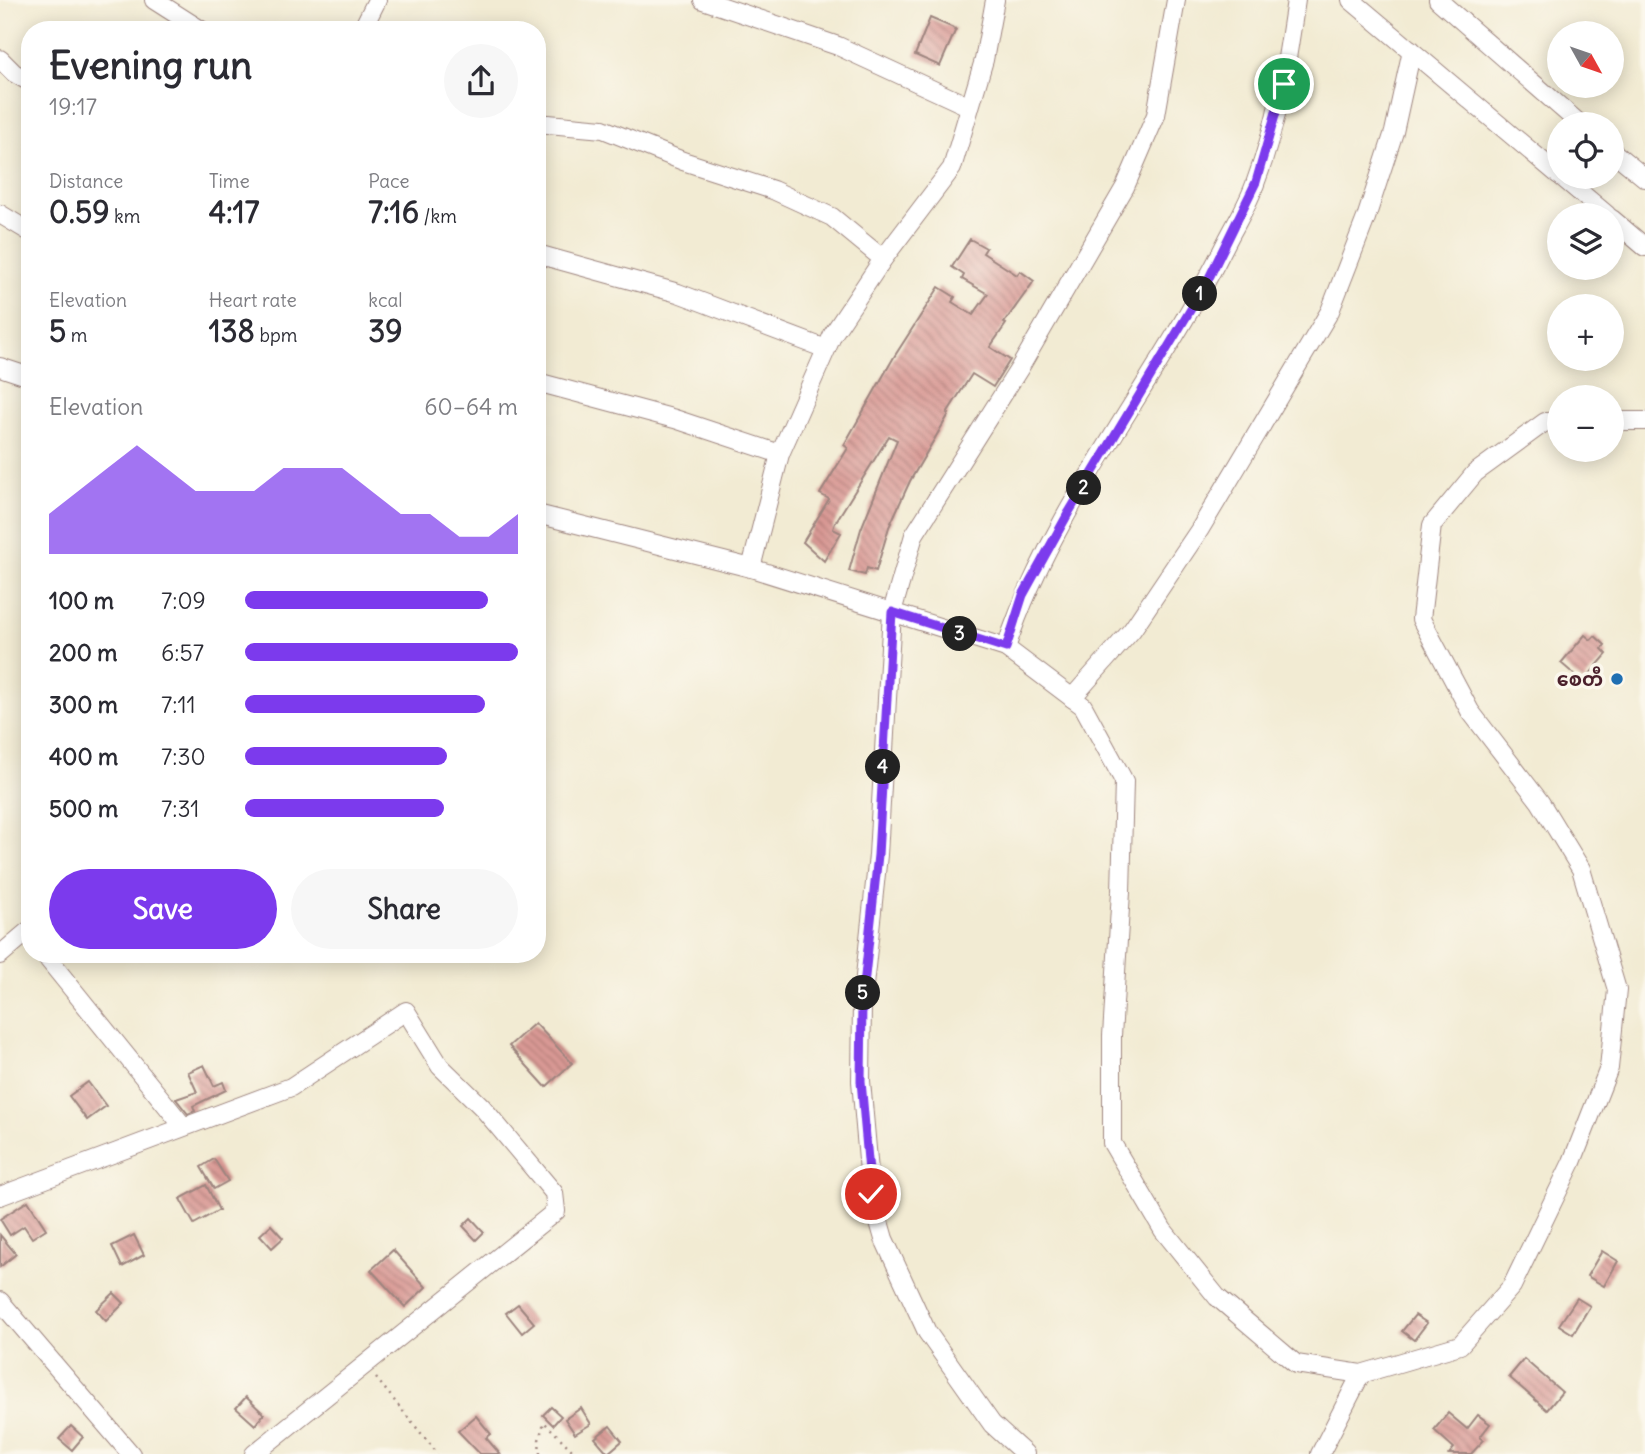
<!DOCTYPE html>
<html lang="en">
<head>
<meta charset="utf-8">
<style>
	body { margin:0; font-family:Delius,"Noto Sans Myanmar",sans-serif; background:#f7f7f7; color:#2b2b33; height:100vh; display:flex; flex-direction:column; font-size:26px; white-space:nowrap }
	* { box-sizing:border-box; margin:0 }
	p { font-size:23px; color:#7c7c81 }
	.icon { flex:none; width:38px; height:38px; fill:none; stroke:currentColor; stroke-width:2; stroke-linecap:round; stroke-linejoin:round }
	.map { position:relative; flex:1; overflow:hidden }
	.side { position:absolute; left:21px; top:21px; width:525px; height:942px; display:flex; flex-direction:column; background:#fff; border-radius:28px; box-shadow:0 4px 18px #0003 }
	.side>* { flex:none }
	.needle { width:46px; rotate:130deg }
	.buttons { position:absolute; left:1547px; top:21px; display:grid; gap:14px }
	.buttons a { display:grid; place-items:center; width:77px; height:77px; border-radius:50%; background:#fff; box-shadow:0 4px 18px #0003; font-size:35px }
	.pin { position:absolute; display:grid; place-items:center; width:60px; height:60px; color:#fff; margin:-30px; border:4px solid #fff; border-radius:50%; box-shadow:0 2px 7px #0007 }
	.km { position:absolute; width:35px; height:35px; margin:-18px; border-radius:50%; background:#222; color:#fff; font-size:19px; line-height:35px; text-align:center }
	.round { display:grid; place-items:center; flex:none; width:74px; height:74px; border-radius:37px; background:#f7f7f7 }
	.head { display:flex; align-items:center; justify-content:space-between; height:119px; padding:0 28px }
	h1 { font-size:38px; font-weight:700; line-height:52px }
	.metrics { display:grid; grid-template-columns:repeat(3,1fr); gap:10px; height:119px; padding:7px 28px }
	.metrics div { display:grid; align-content:center }
	.metrics b { font-size:30px; font-weight:700 }
	.metrics small { font-size:19px; font-weight:400 }
	.metrics p { font-size:19px }
	.chart { height:196px; padding:14px 28px }
	.chart p { display:flex; justify-content:space-between }
	.chart svg { width:100%; height:126px; margin-top:7px; fill:#7c3aed; opacity:.7 }
	.button { display:flex; gap:14px; margin-top:auto; padding:14px 28px }
	.button a { flex:1; height:80px; border-radius:42px; background:#7c3aed; color:#fff; font-size:28px; font-weight:700; line-height:80px; text-align:center }
	.button a+a { background:#f7f7f7; color:#2b2b33 }
	ul { padding:0 28px; list-style:none; font-size:23px }
	li { display:grid; grid-template-columns:112px 84px 1fr; align-items:center; height:52px }
	li i { height:18px; border-radius:9px; background:#7c3aed }
	.map>svg:first-child { display:block }
	.building { fill:url(#building-back-hatch) }
	.lines { fill:none; stroke-linecap:round; stroke-linejoin:round }
	.minor-casing { stroke:#9e857f; stroke-width:20 }
	.path { stroke:#9e857f; stroke-width:2.5; stroke-dasharray:2 5; stroke-linecap:butt }
	.minor { stroke:#fff; stroke-width:18 }
	.route-casing { stroke:#fff; stroke-width:14 }
	.route { stroke:#7c3aed; stroke-width:9 }
	.poi-dot { fill:#1f6fb2; stroke:#fbf7ec; stroke-width:2.5 }
	.labels { text-anchor:middle; dominant-baseline:central; stroke-width:7; stroke-linejoin:round; paint-order:stroke }
	.poi-label { font-size:19px; font-weight:bold; fill:#4a1f2b; stroke:#fbf7ec; text-anchor:end }
</style>
</head>
<body>
<div class="map">
<svg width="1645" height="1454" viewBox="0 0 1645 1454">
	<defs>
		<pattern id="building-back-hatch" width="6" height="6" patternUnits="userSpaceOnUse" patternTransform="scale(1.75)"><rect width="6" height="6" fill="#d99994"/><path d="M-1 5l2 2M0 0l6 6M5-1l2 2" fill="none" stroke="#b27c79"/></pattern>
	</defs>
	<rect width="100%" height="100%" fill="#fbf7ec"/>
	<filter id="ink" filterUnits="userSpaceOnUse"><feTurbulence type="fractalNoise" baseFrequency=".0143" numOctaves="2"/><feDisplacementMap in="SourceGraphic" scale="14" xChannelSelector="R" yChannelSelector="G"/><feConvolveMatrix kernelMatrix="1 2 1 2 8 2 1 2 1" color-interpolation-filters="sRGB"/></filter>
	<filter id="wash" filterUnits="userSpaceOnUse"><feTurbulence type="fractalNoise" baseFrequency=".00686" numOctaves="4" result="noise"/><feDisplacementMap in="SourceGraphic" scale="28" xChannelSelector="R" yChannelSelector="G"/><feGaussianBlur stdDeviation="1.57" result="paint"/><feColorMatrix in="noise" values="0 0 0 0 0 0 0 0 0 0 0 0 0 0 0 0 0 1.4 0 .05"/><feComposite in="paint" operator="in"/></filter>
	<g filter="url(#wash)">
		<rect width="100%" height="100%" fill="#f2ebd3"/>
		<g id="blocks">
			<g class="building">
				<path d="M930,18l26,11 -16,37 -25,-11z"/>
				<path d="M970,239l16,9 -3,5 34,22 3,-4 14,10 -30,42 2,1 -16,23 20,13 -17,27 -21,-13 -25,39 2,1 -39,67 -21,46 -13,44 -9,-3 -2,7 -16,-4 12,-42 36,-89 -8,-4 -54,87 -2,6 8,4 -17,28 -21,-19 26,-43 -9,-5 28,-46 -4,-3 50,-88 45,-70 16,10 -3,5 21,13 15,-21 -26,-15 2,-4 -12,-8z"/>
				<path d="M1585,635l6,5 4,-4 10,9 -3,4 5,5 -24,28 -22,-19z"/>
				<path d="M535,1023l37,40 -26,24 -37,-41z"/>
				<path d="M204,1065l10,21 9,-4 3,8 -33,16 2,5 -7,3 -12,-15 21,-7 -9,-20z"/>
				<path d="M88,1082l18,24 -19,14 -18,-24z"/>
				<path d="M214,1159l14,22 -14,8 -13,-22z"/>
				<path d="M206,1185l13,25 -25,14 -14,-25z"/>
				<path d="M28,1201l18,28 -14,9 -8,-12 -14,9 -10,-16z"/>
				<path d="M471,1218l13,14 -8,8 -13,-14z"/>
				<path d="M271,1225l12,13 -11,10 -12,-13z"/>
				<path d="M0,1235l16,19 -16,13z"/>
				<path d="M134,1235l10,20 -22,12 -10,-21z"/>
				<path d="M393,1250l33,37 -21,20 -34,-37z"/>
				<path d="M1602,1251l16,10 -14,25 -17,-10z"/>
				<path d="M114,1293l10,10 -18,18 -10,-11z"/>
				<path d="M1577,1298l13,8 -17,28 -14,-9z"/>
				<path d="M518,1304l16,19 -12,10 -16,-20z"/>
				<path d="M1415,1315l12,8 -13,17 -12,-9z"/>
				<path d="M1524,1359l38,33 -15,18 -38,-33z"/>
				<path d="M246,1397l18,17 -9,11 -19,-17z"/>
				<path d="M551,1407l10,9 -8,9 -10,-10z"/>
				<path d="M581,1408l10,16 -16,10 -10,-15z"/>
				<path d="M1448,1413l19,16 11,-14 12,9 -10,13 4,3 -13,14h-22l5,-6 -20,-18z"/>
				<path d="M476,1416l15,18 -5,4 14,16h-20l-22,-23z"/>
				<path d="M71,1426l12,11 -11,13 -13,-11z"/>
				<path d="M610,1426l12,15 -14,12 -13,-15z"/>
			</g>
		</g>
	</g>
	<g filter="url(#ink)">
		<use href="#blocks" fill-opacity="0" stroke="#9e857f" stroke-width="2"/>
		<g class="lines">
			<g class="minor-casing">
				<g id="minor">
					<path d="M154,0l47,30"/>
					<path d="M703,0l135,46 132,61"/>
					<path d="M1351,0l208,175"/>
					<path d="M1438,0l142,124"/>
					<path d="M362,30l15,-30"/>
					<path d="M0,59l14,14 16,9"/>
					<path d="M537,123l66,6 80,32 90,29 59,27 51,42"/>
					<path d="M1612,151l33,27"/>
					<path d="M1562,177l45,38"/>
					<path d="M0,214l30,18"/>
					<path d="M1612,219l33,28"/>
					<path d="M537,254l141,39 148,56"/>
					<path d="M0,367l30,10"/>
					<path d="M537,382l138,37 105,35"/>
					<path d="M1612,421h33"/>
					<path d="M537,514l214,54 29,-114 53,-120 50,-75 69,-91 32,-108 11,-60"/>
					<path d="M751,568l255,80 77,58 41,75 -3,111 -9,144v107l51,87 54,67 79,67 65,10 99,-29 52,-59 60,-124 37,-94 8,-78 -36,-121 -41,-67 -70,-91 -49,-92 11,-94 43,-52 70,-51h14"/>
					<path d="M1006,648c48,-145 152,-267 220,-405 10,-20 23,-40 30,-62 22,-58 31,-120 40,-181"/>
					<path d="M1072,698l60,-68 68,-101 130,-218 36,-93 28,-86 18,-82"/>
					<path d="M44,954l139,172"/>
					<path d="M0,955l27,-23 3,4"/>
					<path d="M0,1196l291,-109 115,-76 34,55 42,41 72,86 2,18 -302,243"/>
					<path d="M0,1301l131,153"/>
					<path d="M1025,1454l-33,-30 -65,-92 -43,-93 -13,-45 -10,-113 1,-77 16,-149 14,-243 22,-77 105,-166 106,-182 31,-72 20,-115"/>
					<path d="M1320,1454l41,-80"/>
				</g>
			</g>
			<g class="path">
				<path d="M376,1378l62,76"/>
				<path d="M540,1454l-1,-14 5,-18 32,32"/>
			</g>
			<use href="#minor" class="minor"/>
		</g>
	</g>
	<g class="lines" filter="url(#ink)">
		<g class="route-casing">
			<path id="route" d="M871,1194l-10,-113 1,-77 16,-149 14,-243 114,36 17,-53 46,-83 137,-228 50,-102 28,-98"/>
		</g>
		<use href="#route" class="route"/>
	</g>
	<circle class="poi-dot" cx="1617" cy="679" r="7"/>
	<g class="labels">
		<g class="poi-label">
			<text x="1603" y="679">စေတီ</text>
		</g>
	</g>
</svg>
<div class="buttons">
<a><svg class="needle" viewBox="-14 -14 28 28"><path d="M0-13l5 13h-10z" fill="#e53935"/><path d="M0 13l5-13h-10z" fill="#7c7c81"/></svg></a>
<a><svg class="icon" aria-label="locate" viewBox="0 0 24 24"><circle cx="12" cy="12" r="6"/><path d="M12 2v4M12 18v4M2 12h4M18 12h4"/></svg></a>
<a><svg class="icon" aria-label="layers" viewBox="0 0 24 24"><path d="M12 4l9 5-9 5-9-5zM3 14l9 5 9-5"/></svg></a>
<a>+</a>
<a>−</a>
</div>
<div class="pin" style="left:1284px;top:84px;background:#1e9e55"><svg class="icon" aria-label="arrive" viewBox="0 0 24 24"><path d="M6 21V4h12l-3 4 3 4H6"/></svg></div>
<div class="pin" style="left:871px;top:1194px;background:#d93025"><svg class="icon" aria-label="check" viewBox="0 0 24 24"><path d="M5 12l5 5 9-10"/></svg></div>
<b class="km" style="left:1200px;top:294px">1</b>
<b class="km" style="left:1084px;top:488px">2</b>
<b class="km" style="left:960px;top:634px">3</b>
<b class="km" style="left:883px;top:767px">4</b>
<b class="km" style="left:863px;top:993px">5</b>
<section class="side">
<div class="head"><div><h1>Evening run</h1><p>19:17</p></div><a class="round"><svg class="icon" aria-label="share" viewBox="0 0 24 24"><path d="M12 15V3M7 8l5-5 5 5M5 13v7h14v-7"/></svg></a></div>
<div class="metrics">
<div><p>Distance</p><b>0.59<small> km</small></b></div>
<div><p>Time</p><b>4:17</b></div>
<div><p>Pace</p><b>7:16<small> /km</small></b></div>
</div>
<div class="metrics">
<div><p>Elevation</p><b>5<small> m</small></b></div>
<div><p>Heart rate</p><b>138<small> bpm</small></b></div>
<div><p>kcal</p><b>39</b></div>
</div>
<div class="chart"><p><span>Elevation</span>60–64 m</p>
<svg viewBox="0 0 160 44" preserveAspectRatio="none"><path d="M0 44V30L10 22L20 14L30 6L40 14L50 22L60 22L70 22L80 14L90 14L100 14L110 22L120 30L130 30L140 38L150 38L160 30V44z"/></svg>
</div>
<ul>
<li><b>100 m</b>7:09<i style="width:89%"></i></li>
<li><b>200 m</b>6:57<i style="width:100%"></i></li>
<li><b>300 m</b>7:11<i style="width:88%"></i></li>
<li><b>400 m</b>7:30<i style="width:74%"></i></li>
<li><b>500 m</b>7:31<i style="width:73%"></i></li>
</ul>
<div class="button"><a>Save</a><a>Share</a></div>
</section>
</div>
</body>
</html>
